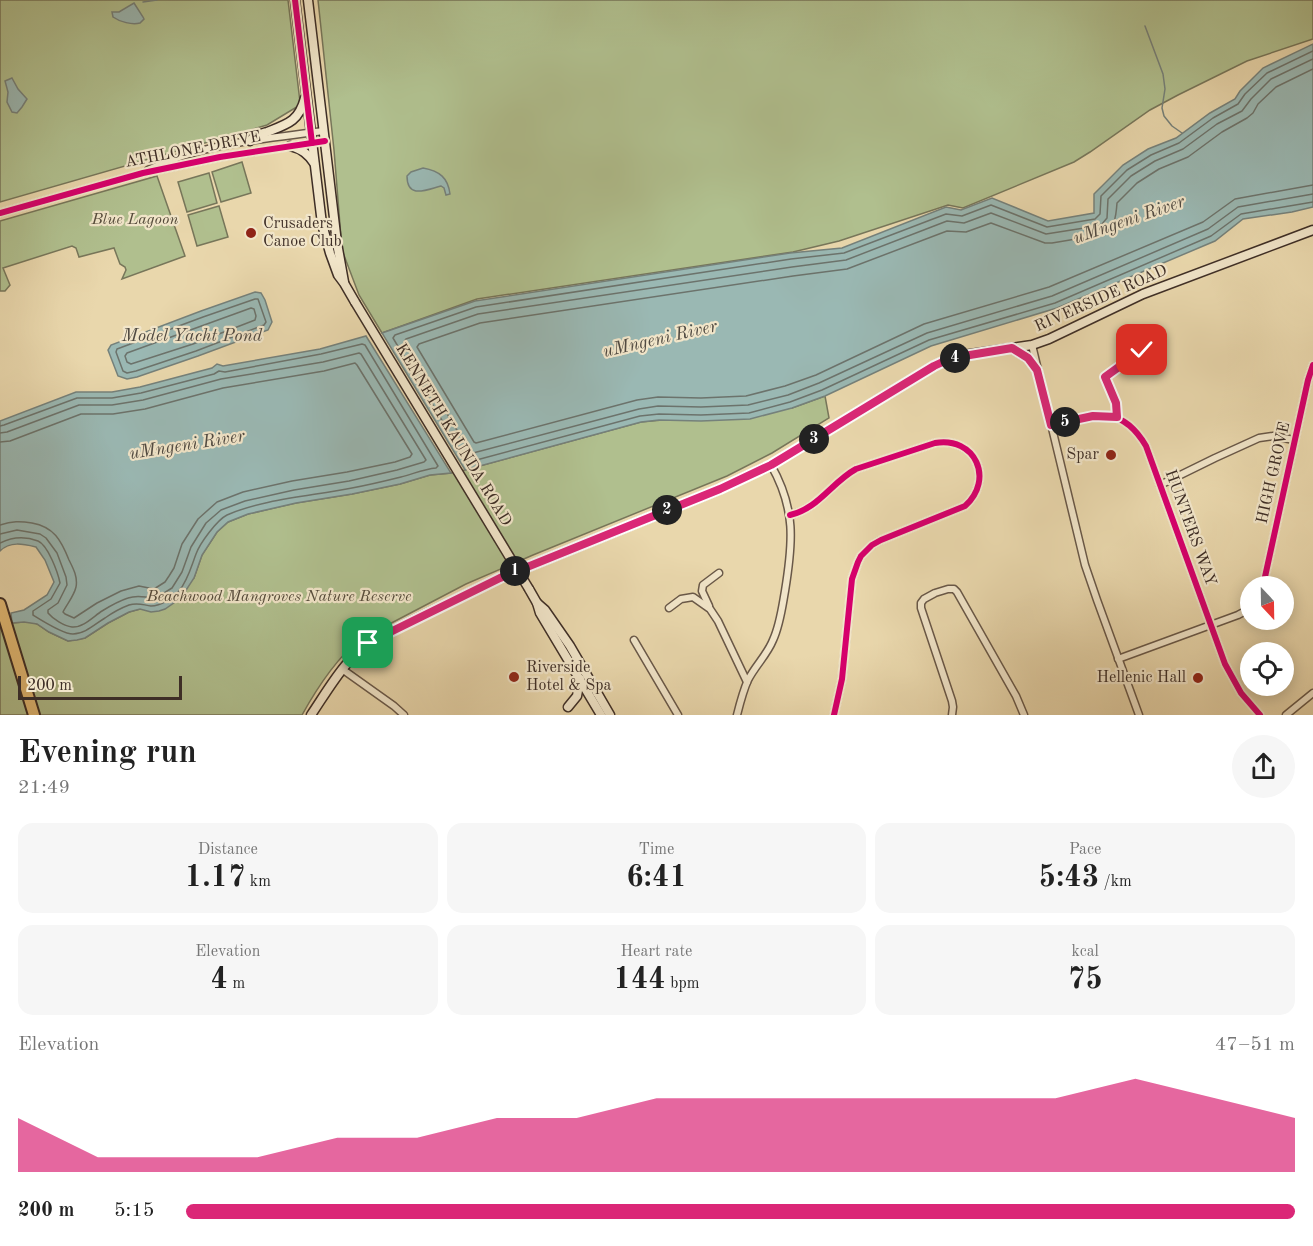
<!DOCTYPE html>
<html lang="en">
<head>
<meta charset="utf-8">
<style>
	body { margin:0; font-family:"Old Standard TT",serif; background:#f6f6f6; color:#222; height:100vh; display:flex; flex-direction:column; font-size:22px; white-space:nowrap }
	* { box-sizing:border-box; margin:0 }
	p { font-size:20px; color:#767676 }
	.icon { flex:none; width:33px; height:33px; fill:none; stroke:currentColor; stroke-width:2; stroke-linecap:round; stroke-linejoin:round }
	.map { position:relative; height:715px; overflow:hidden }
	.drawer { display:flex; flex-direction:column; background:#fff; flex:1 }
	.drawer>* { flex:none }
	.needle { width:39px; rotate:158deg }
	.tools { position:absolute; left:1240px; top:576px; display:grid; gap:12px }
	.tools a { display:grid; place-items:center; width:54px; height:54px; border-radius:50%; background:#fff; box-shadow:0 3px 15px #0003; font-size:30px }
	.scale { position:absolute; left:18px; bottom:15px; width:164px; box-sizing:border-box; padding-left:6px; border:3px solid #3e2e26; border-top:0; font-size:16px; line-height:21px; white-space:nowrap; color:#3e2e26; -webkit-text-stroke:4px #f1e5c9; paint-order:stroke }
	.pin { position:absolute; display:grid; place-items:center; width:51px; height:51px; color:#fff; margin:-26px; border-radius:12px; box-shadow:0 3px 9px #0006 }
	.km { position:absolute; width:30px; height:30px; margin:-15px; border-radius:50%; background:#222; color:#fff; font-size:16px; line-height:30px; text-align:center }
	.round { display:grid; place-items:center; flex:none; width:63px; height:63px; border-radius:32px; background:#f6f6f6 }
	.headline { display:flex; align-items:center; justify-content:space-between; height:102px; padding:0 18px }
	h1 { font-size:33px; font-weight:800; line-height:45px }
	.metrics { display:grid; grid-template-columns:repeat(3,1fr); gap:9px; height:102px; padding:6px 18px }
	.metrics div { display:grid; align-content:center; border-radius:15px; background:#f6f6f6; text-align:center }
	.metrics b { font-size:30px; font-weight:800 }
	.metrics small { font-size:16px; font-weight:400 }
	.metrics p { font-size:16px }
	.chart { height:168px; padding:12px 18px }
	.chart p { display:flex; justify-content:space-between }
	.chart svg { width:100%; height:108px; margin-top:6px; fill:#db2777; opacity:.7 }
	ul { padding:0 18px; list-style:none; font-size:20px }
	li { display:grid; grid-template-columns:96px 72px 1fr; align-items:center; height:45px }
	li i { height:15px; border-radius:8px; background:#db2777 }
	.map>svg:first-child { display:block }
	.green { fill:#b0bf8e; stroke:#77765a; stroke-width:1.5 }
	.water { fill:#9ab8b3; stroke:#75817b; stroke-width:1.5 }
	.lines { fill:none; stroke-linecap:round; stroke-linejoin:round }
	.shore { stroke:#6c736c; stroke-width:1.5 }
	.stream { stroke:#75817b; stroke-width:1.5 }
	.street-casing { stroke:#695848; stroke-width:9 }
	.secondary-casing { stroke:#3e2e26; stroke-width:11 }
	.highway-casing { stroke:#3e2e26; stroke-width:14 }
	.street { stroke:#f1e5c9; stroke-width:6 }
	.secondary { stroke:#f1e5c9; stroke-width:8 }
	.highway { stroke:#e4bc76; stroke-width:10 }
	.secondary-bridge-casing { stroke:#3e2e26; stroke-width:11; stroke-linecap:butt }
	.secondary-bridge { stroke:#f1e5c9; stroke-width:8 }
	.cycleway-casing { stroke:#f1e5c9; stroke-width:10 }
	.cycleway { stroke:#d6006c; stroke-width:6 }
	.route-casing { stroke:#fff; stroke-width:12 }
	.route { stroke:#db2777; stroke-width:8 }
	.poi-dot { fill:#8f2418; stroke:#f1e5c9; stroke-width:2 }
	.labels { text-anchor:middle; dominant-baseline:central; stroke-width:4.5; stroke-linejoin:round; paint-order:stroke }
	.street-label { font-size:16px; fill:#3e2e26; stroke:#f1e5c9 }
	.park-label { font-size:16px; font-style:italic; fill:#554b3b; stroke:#f1e5c9 }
	.poi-label { font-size:16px; fill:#3e2e26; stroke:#f1e5c9; text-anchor:start }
	.water-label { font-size:18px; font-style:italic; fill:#504a42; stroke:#f1e5c9 }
</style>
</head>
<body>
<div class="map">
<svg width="1313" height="715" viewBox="0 0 1313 715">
	<rect width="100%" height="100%" fill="#e9d7ac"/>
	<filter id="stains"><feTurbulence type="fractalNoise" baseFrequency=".00333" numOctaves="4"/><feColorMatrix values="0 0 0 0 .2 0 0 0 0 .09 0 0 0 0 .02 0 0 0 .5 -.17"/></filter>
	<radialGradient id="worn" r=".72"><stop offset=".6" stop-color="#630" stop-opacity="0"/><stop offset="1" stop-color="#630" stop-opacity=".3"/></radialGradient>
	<g class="green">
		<path d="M0,0h288l12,102v3l-33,20 -267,77z"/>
		<path d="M318,0h995v39l-66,22 -69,34 -28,15 -60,42 -16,10 -111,46 -15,-3 -109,36 -46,11 -316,47 -95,34 -23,-38 -17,-45 -8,-100z"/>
		<path d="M242,162l9,31 -30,9 -9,-30z"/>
		<path d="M209,173l8,30 -30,9 -9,-30z"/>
		<path d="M157,176l28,80 -63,23 4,-9 -1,-3 -5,-3 -6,-16 -35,9 -3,-9 -4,-2 -69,22 7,17 -5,6h-5v-70z"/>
		<path d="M219,206l9,31 -31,9 -9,-31z"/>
		<path d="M825,396l4,22 -57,35 -45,23 -194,79 -67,29 -107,56c-24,20 -42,48 -57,75h-302v-86l12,-6 12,-1h9l4,2 12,8 19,9 17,-3 23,-15 21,-11 11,-3 54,-31 8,-23 15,-23 11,-10 20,-8 48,-11 56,-9 48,-10 30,-9 21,-2 14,-3 176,-48 151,-14z"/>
	</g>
	<g class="water">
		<path d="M134,3l9,14 1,2 -4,4c-8,2 -20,-1 -27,-6l-1,-5h7z"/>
		<path d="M1313,44v163l-21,5 -49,7 -28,22 -158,67 -126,38 -106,50 -33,12 -42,11 -49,2 -42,-1 -18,2 -176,48 -83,-137 93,-32 315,-48 52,-5 104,-41 15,3 31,-12 56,23 46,-8v-19l29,-29 25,-16 28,-11 34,-25 25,-14 5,-8 23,-23z"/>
		<path d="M12,78l6,11 9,10 -5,8 -5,6 -5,-1 -5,-10 1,-10 -3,-11z"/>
		<path d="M423,168c17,3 25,10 27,26l-4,1 -2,-7 -3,-2c-13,3 -34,14 -34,-10l4,-4z"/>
		<path d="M255,292l6,1 4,7 7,22 -4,8 -70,26 -61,21 -10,2 -9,-3 -10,-26 3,-5 90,-34z"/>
		<path d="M366,336l85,137 -21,2 -30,9 -48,10 -56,9 -48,11 -20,8 -11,10 -15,23 -8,23 -13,20 -16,11 -6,2 -8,1 -11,-3 -11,3 -21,11 -23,15 -8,2 -9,1 -19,-9 -12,-8 -13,-2 -12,1 -1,-10 13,-3 23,-15 7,-13 -9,-22 -9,-13c-13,-3 -26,-6 -36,4v-130l76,-29h36l28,-5 72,-19 5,-4 6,2 97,-17z"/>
	</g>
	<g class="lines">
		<g class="shore">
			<path d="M1313,51l-46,22 -22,21 -7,10 -25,14 -34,25 -28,12 -24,15 -26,26 -1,18 -5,5 -48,8 -56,-22 -29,11 -16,-2 -102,39 -53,6 -315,48 -81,28 -2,3 73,123 3,1 171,-46 19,-2 42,1 48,-2 41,-11 32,-12 107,-50 126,-37 156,-67 30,-22 72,-12"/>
			<path d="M1313,59l-42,20 -20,20 -9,12 -25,13 -34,25 -28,12 -24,15 -23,23 -1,19 -5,6 -5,2 -51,8 -55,-21 -27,10 -17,-2 -101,39 -54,7 -314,47 -72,25 -2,3 66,110 3,1 166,-44 19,-3 43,1 47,-2 40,-10 31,-12 108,-50 125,-37 156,-67 30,-22 75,-13"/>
			<path d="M1313,69l-37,18 -18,17 -5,9 -6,5 -25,14 -34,25 -29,12 -22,14 -20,20c-1,15 -2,25 -17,32l-48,8h-7l-54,-20 -25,9 -19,-1 -100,38 -54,7 -313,47 -61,21 -2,3 57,95 2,1 161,-43 21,-3 43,1 45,-2 39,-10 31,-11 108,-51 125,-37 154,-65 32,-23 78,-14"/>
			<path d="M255,299h3l8,23 -2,3 -68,26 -60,20 -9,2 -4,-2 -7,-19 1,-3 86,-32z"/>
			<path d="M251,308l3,1 2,7 -1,4 -62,24 -62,20 -4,-2 -2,-6 2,-3z"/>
			<path d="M0,426l4,-1 73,-27h35l29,-5 73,-19 5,-3 6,1 96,-18 41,-10 3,1 73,121 -2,2c-12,1 -23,6 -35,9 -16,4 -33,8 -49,11 -40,8 -89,11 -125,27 -10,5 -27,28 -31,39 -5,13 -8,26 -17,37 -6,7 -18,15 -28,15 -8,-1 -13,-4 -22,-1 -8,3 -17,8 -24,13 -10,6 -20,16 -32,16 -10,0 -32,-14 -40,-19v-4l18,-12 9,-16c-2,-10 -12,-38 -22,-42 -13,-5 -26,-4 -38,2"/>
			<path d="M0,433l7,-1 72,-27h33l31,-5 78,-21 102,-17 36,-9 2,1 65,106 -2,2 -27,8 -48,11 -55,9 -49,11 -24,9 -15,13 -15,24 -9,25 -10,16 -16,10c-11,0 -17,-4 -28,0 -9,3 -18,8 -26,13 -8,5 -19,17 -30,16 -8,-1 -19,-8 -24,-14v-3l10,-7 9,-18 -1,-8 -9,-24 -11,-15 -6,-4 -23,-4 -17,4"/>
			<path d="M0,442l10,-1 71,-27h32l32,-5 78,-21 101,-17 31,-8 2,2 55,89 -2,3 -15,5 -48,10 -55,9 -49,11 -26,10 -19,17 -16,25 -8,24 -5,8 -4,6 -11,7 -15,-3 -18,5 -24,12 -23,15 -9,-4 -2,-2c4,-8 11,-16 13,-25 2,-10 -3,-19 -7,-27 -8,-20 -15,-33 -37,-37 -12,-2 -20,-2 -32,2"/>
		</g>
		<g class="stream">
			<path d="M143,2l14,-2"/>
			<path d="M1145,26l18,48 2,15 -3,19 2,8 8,10 10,7"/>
		</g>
		<g class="street-casing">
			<g id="street">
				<path d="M148,170c54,-27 117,-31 175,-39"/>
				<path d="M0,213l143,-40 77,-16 105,-16"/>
				<path d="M1032,345l53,220 12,35 42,115"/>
				<path d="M1117,417l-1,-14 -11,-24 1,-3 33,-24 17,-7 1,-4"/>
				<path d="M1051,425c41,-10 69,-23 95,21l79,218 16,29 19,22"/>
				<path d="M1160,485l55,-27 44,-20 14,-2 21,4"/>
				<path d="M790,515c28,-6 42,-33 66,-46l79,-26c40,-7 60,36 30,63l-84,34 -9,5 -11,11 -3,6 -6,17 -10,100 -8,36"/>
				<path d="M1263,586l45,-206 5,-15"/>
				<path d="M709,606l-7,-15 1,-6 16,-12"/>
				<path d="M669,608l12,-9 12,-2 17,12 8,12 29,61"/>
				<path d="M634,640l44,75"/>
				<path d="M1118,659l120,-44 13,-7"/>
				<path d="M342,669l52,37 10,9"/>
				<path d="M737,715c3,-12 6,-24 11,-35 7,-14 19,-25 25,-40 7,-15 9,-32 12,-49 8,-49 11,-82 -14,-126"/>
				<path d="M952,715l1,-8 -1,-6 -31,-93v-5l3,-4 11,-6 13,-4h6l3,3 59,104 8,19"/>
				<path d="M1286,715l27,-22"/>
			</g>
		</g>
		<g class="secondary-casing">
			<g id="secondary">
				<path d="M295,0l27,224 8,29 8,22 6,8 11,19"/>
				<path d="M308,0l29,243 7,39"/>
				<path d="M250,141c5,-6 10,-7 17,-9 21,-8 32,-11 38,-34"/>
				<path d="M290,146c12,3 18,8 24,17"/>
				<path d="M1012,348l16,10 9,12"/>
				<path d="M529,589l8,14 3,10 61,102"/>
				<path d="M537,603l8,7 25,36 40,69"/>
				<path d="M568,707l9,-11 3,-17"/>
				<path d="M311,715c19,-28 36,-60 66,-77l123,-60 220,-89 51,-24 163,-99 15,-7 15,-4 68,-10 17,-6 94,-45 170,-64"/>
			</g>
		</g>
		<g class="highway-casing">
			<path id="highway" d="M0,604l34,111"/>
		</g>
		<use href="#street" class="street"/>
		<use href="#secondary" class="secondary"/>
		<use href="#highway" class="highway"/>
		<g class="secondary-bridge-casing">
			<path id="secondary-bridge" d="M355,302l174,287"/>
		</g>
		<use href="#secondary-bridge" class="secondary-bridge"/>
		<g class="cycleway-casing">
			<g id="cycleway">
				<path d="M295,0l17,143"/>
				<path d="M0,213l143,-40 77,-16 105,-16"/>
				<path d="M1051,425c41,-10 69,-23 95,21l79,218 16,29 19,22"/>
				<path d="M790,515c28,-6 42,-33 66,-46l79,-26c40,-7 60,36 30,63l-84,34 -9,5 -11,11 -3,6 -6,17 -10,100 -8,36"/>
				<path d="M1263,586l45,-206 5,-15"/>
			</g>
		</g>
		<use href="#cycleway" class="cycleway"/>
	</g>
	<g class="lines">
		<g class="route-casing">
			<path id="route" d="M368,643l132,-65 220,-89 51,-24 163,-99 15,-7 15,-3 48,-8 16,10 9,12 14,55 42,-9 24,1 -1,-14 -11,-26 37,-27"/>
		</g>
		<use href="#route" class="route"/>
	</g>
	<g class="poi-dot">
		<circle cx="251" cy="233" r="6"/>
		<circle cx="1111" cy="455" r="6"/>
		<circle cx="514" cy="677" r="6"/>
		<circle cx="1198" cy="678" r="6"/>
	</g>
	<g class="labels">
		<g class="street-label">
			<text transform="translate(193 150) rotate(-11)">ATHLONE DRIVE</text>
			<text transform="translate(1101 299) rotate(-24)">RIVERSIDE ROAD</text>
			<text transform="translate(453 435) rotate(59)">KENNETH KAUNDA ROAD</text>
			<text transform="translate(1274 473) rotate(-77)">HIGH GROVE</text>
			<text transform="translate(1190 528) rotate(70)">HUNTERS WAY</text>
		</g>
		<g class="park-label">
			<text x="135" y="220">Blue Lagoon</text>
			<text x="279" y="597">Beachwood Mangroves Nature Reserve</text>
		</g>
		<g class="poi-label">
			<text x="263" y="224">Crusaders<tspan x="263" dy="18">Canoe Club</tspan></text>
			<text x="1099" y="455" text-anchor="end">Spar</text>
			<text x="526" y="668">Riverside<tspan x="526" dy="18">Hotel &amp; Spa</tspan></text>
			<text x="1186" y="678" text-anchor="end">Hellenic Hall</text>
		</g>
		<g class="water-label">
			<text transform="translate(1129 220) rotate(-19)">uMngeni River</text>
			<text x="192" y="336">Model Yacht Pond</text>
			<text transform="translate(660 339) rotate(-13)">uMngeni River</text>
			<text transform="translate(187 445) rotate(-9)">uMngeni River</text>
		</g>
	</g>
	<rect width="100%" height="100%" filter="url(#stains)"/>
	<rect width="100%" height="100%" fill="url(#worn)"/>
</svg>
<div class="tools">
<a><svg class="needle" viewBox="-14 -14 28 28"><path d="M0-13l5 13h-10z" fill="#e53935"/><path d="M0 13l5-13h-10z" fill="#767676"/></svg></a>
<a><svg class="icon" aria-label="locate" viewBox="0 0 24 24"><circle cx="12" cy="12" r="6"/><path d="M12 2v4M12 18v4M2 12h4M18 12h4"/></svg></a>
</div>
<div class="scale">200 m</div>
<div class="pin" style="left:368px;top:643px;background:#1e9e55"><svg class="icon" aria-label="arrive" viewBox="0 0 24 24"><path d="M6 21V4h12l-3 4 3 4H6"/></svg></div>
<div class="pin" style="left:1142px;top:350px;background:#d93025"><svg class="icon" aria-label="check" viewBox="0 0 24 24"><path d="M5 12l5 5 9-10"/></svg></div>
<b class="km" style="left:515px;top:571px">1</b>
<b class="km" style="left:667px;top:510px">2</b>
<b class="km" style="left:814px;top:439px">3</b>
<b class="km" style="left:955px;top:358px">4</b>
<b class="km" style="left:1065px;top:422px">5</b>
</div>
<section class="drawer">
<div class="headline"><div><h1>Evening run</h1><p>21:49</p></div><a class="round"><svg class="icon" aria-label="share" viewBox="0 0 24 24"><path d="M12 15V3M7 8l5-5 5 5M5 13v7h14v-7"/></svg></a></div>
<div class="metrics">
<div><p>Distance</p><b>1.17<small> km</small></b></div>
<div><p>Time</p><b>6:41</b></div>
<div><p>Pace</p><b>5:43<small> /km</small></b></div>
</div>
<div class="metrics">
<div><p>Elevation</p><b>4<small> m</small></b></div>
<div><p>Heart rate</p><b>144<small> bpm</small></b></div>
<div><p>kcal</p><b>75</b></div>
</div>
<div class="chart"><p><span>Elevation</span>47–51 m</p>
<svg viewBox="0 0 160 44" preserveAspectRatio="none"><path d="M0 44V22L10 38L20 38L30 38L40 30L50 30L60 22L70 22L80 14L90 14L100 14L110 14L120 14L130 14L140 6L150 14L160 22V44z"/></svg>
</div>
<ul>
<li><b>200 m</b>5:15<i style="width:100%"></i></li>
</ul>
</section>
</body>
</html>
